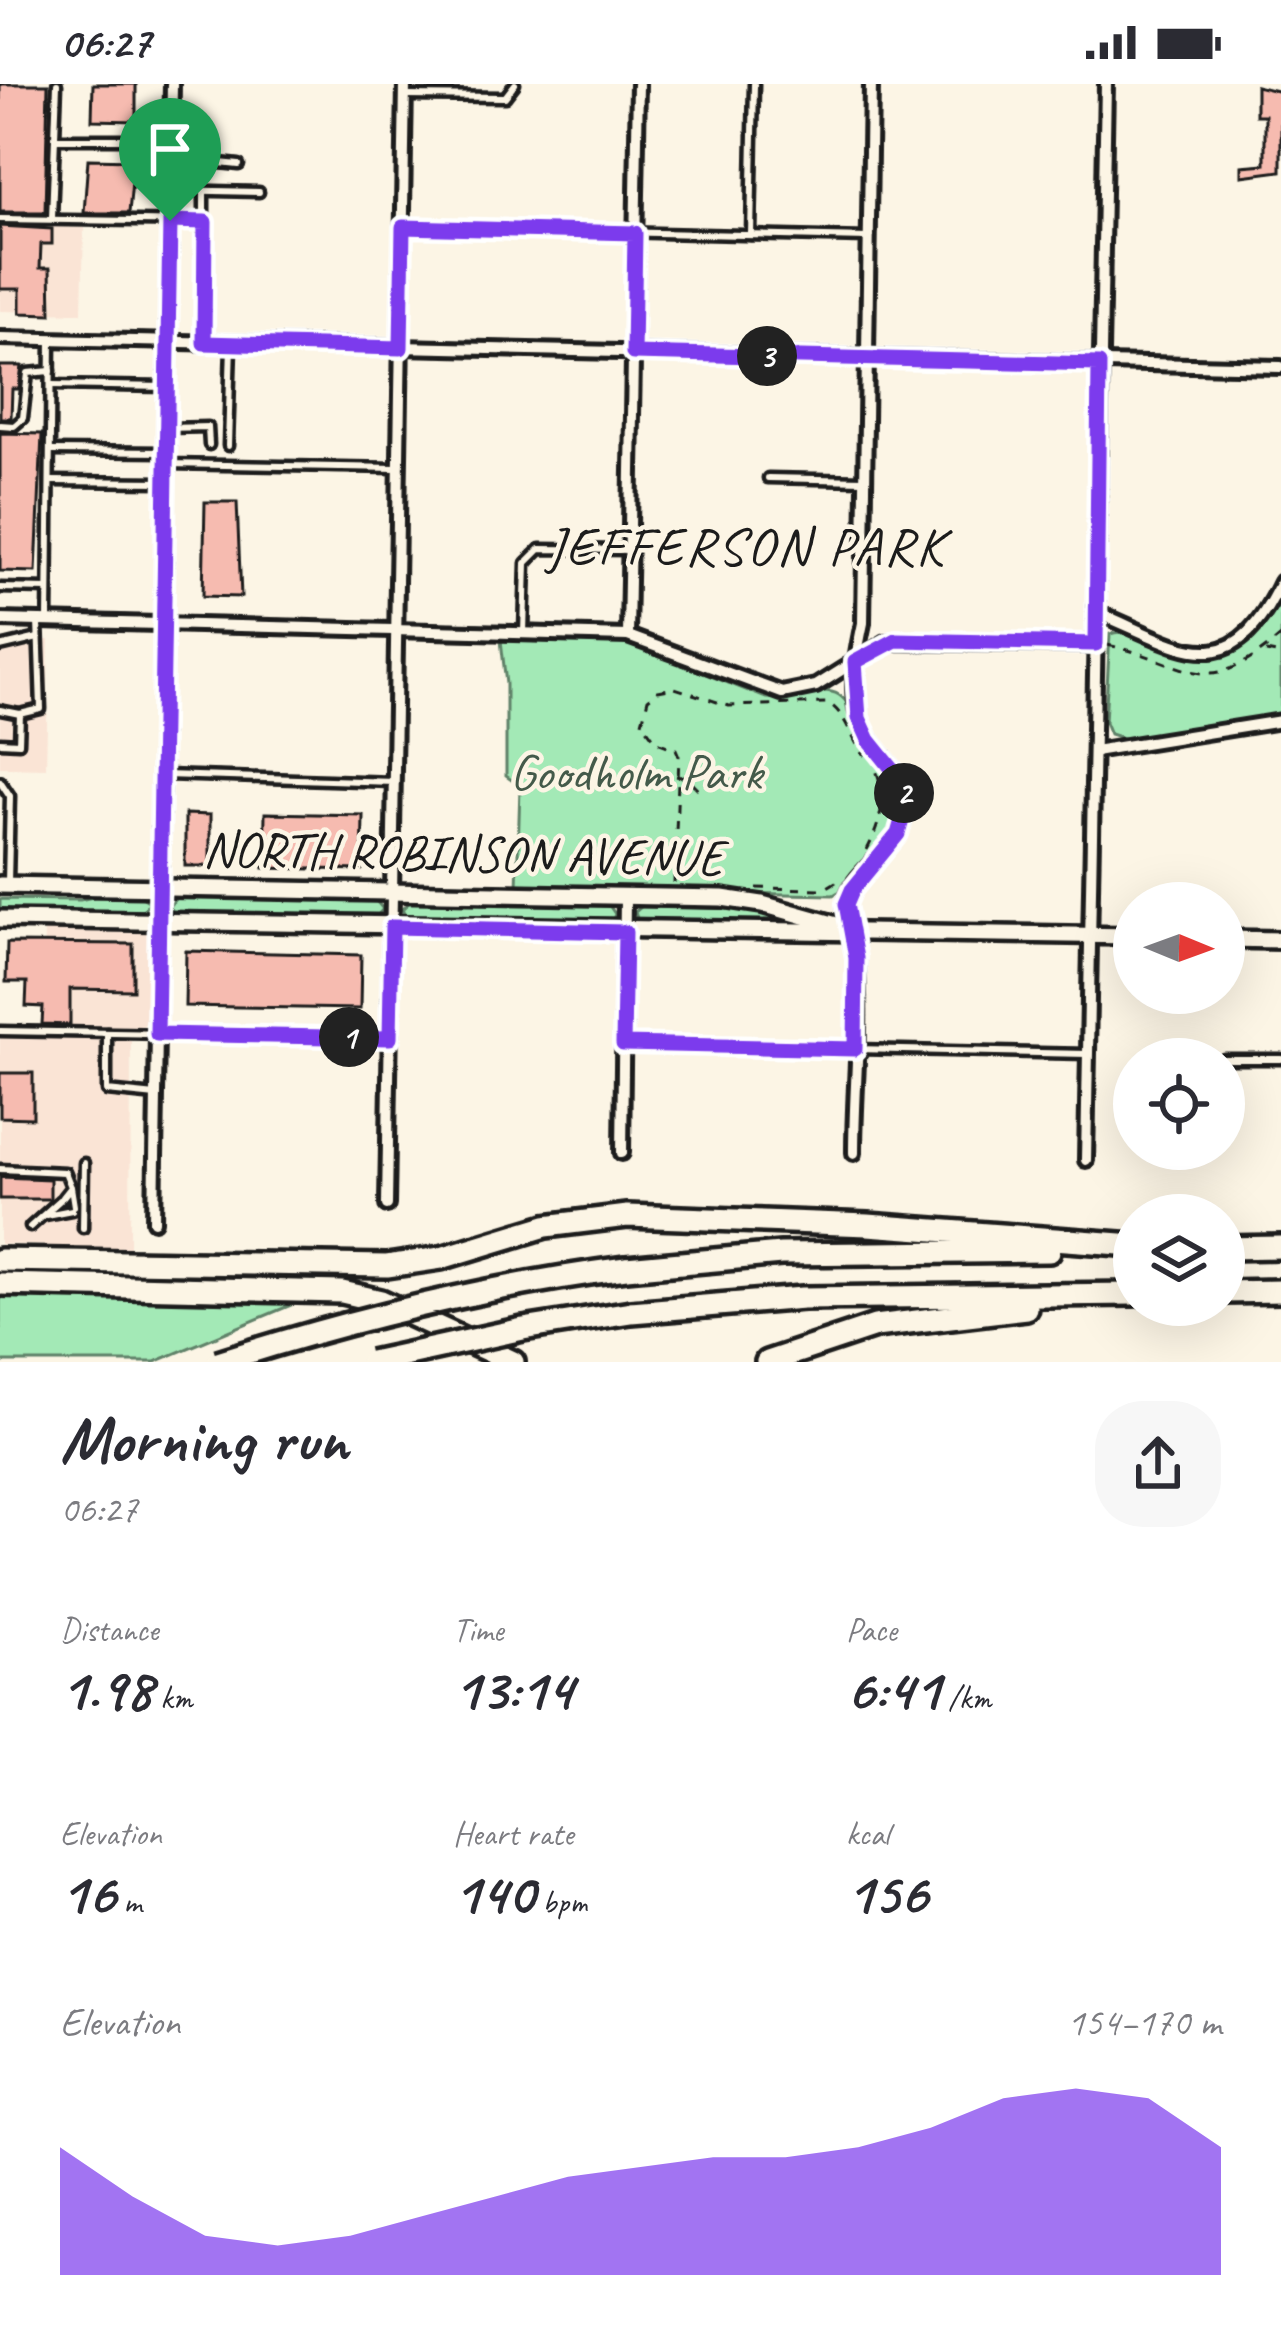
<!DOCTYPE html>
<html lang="en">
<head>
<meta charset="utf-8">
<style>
	body { margin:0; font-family:Caveat,sans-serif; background:#f7f7f7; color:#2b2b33; height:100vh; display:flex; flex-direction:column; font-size:45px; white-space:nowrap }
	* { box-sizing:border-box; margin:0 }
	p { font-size:39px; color:#7c7c81 }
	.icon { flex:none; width:66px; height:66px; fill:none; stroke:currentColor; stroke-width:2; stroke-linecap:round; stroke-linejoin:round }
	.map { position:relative; height:1278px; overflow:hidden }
	.panel { display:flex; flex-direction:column; background:#fff; flex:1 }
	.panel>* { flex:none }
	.needle { width:78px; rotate:91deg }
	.tools { position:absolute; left:1113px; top:798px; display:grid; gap:24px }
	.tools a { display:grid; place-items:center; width:132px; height:132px; border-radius:50%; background:#fff; box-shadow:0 12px 48px #0002; font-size:60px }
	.pin { position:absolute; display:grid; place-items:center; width:102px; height:102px; color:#fff; margin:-123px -51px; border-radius:50% 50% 50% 0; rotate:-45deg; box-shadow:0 0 12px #0007 }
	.pin .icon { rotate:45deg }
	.km { position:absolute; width:60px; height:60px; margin:-30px; border-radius:50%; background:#222; color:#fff; font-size:33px; line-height:60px; text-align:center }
	.round { display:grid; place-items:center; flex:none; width:126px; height:126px; border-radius:48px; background:#f7f7f7 }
	.summary { display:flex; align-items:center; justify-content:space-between; height:204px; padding:0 60px }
	h1 { font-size:66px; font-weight:800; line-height:90px }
	.stats { display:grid; grid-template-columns:repeat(3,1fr); gap:18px; height:204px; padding:12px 60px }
	.stats div { display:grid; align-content:center }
	.stats b { font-size:60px; font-weight:800 }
	.stats small { font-size:33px; font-weight:400 }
	.stats p { font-size:33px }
	.chart { height:336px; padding:24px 60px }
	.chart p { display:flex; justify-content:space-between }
	.chart svg { width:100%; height:216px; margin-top:12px; fill:#7c3aed; opacity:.7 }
	.status { display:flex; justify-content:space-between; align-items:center; height:84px; padding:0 60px; background:#fff; direction:ltr }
	.status svg { height:33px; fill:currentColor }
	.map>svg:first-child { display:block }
	.built { fill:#fae4d5 }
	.green { fill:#a3e9b6; stroke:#608269; stroke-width:3 }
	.building { fill:#f6bbb0; stroke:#1c1c1c; stroke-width:3 }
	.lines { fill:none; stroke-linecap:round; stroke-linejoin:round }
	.lane-casing { stroke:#1c1c1c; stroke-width:15 }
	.street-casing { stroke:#1c1c1c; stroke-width:20 }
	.secondary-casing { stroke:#1c1c1c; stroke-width:24 }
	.highway-casing { stroke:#1c1c1c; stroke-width:30 }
	.path { stroke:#1c1c1c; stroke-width:3; stroke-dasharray:9 9; stroke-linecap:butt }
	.lane { stroke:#fcf5e5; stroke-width:6 }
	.street { stroke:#fcf5e5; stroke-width:10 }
	.secondary { stroke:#fcf5e5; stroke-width:15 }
	.highway { stroke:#fcf5e5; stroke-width:21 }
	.highway-bridge-casing { stroke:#1c1c1c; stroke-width:30; stroke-linecap:butt }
	.highway-bridge { stroke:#fcf5e5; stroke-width:21 }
	.route-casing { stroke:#fff; stroke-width:24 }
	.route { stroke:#7c3aed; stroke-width:15 }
	.labels { text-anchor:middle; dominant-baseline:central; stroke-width:9; stroke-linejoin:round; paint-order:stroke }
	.park-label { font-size:51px; fill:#445a4a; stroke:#fcf5e5 }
	.street-label { font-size:51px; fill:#1c1c1c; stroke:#fcf5e5 }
	.neighbourhood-label { font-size:54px; letter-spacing:3px; fill:#1c1c1c; stroke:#fcf5e5 }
</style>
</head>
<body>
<div class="status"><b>06:27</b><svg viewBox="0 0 49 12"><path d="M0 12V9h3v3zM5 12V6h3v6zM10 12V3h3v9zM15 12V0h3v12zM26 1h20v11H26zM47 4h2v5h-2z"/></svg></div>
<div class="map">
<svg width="1281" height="1278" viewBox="0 0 1281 1278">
	<rect width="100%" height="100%" fill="#fcf5e5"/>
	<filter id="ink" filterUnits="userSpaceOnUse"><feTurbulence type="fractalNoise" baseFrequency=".00833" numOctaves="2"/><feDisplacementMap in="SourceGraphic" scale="24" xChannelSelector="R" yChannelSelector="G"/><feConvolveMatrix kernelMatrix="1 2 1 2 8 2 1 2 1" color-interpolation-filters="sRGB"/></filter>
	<g filter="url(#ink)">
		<g class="built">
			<path d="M0,141l84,3 -2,85 -82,-2z"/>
			<path d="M0,555l49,1 -3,128 -46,-1z"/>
			<path d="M44,844l103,2 3,88 -9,10 -99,-2z"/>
			<path d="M0,953l131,2 -1,210 -130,-5z"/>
		</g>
		<g class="green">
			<path d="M1281,511v120l-152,25 -19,-6 -5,-12 5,-88c17,-6 28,5 44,11 61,23 99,7 127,-50z"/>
			<path d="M501,556l127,3 138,55c21,2 55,-14 73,-3 14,9 13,28 21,41 12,18 32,32 38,54 10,37 -32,90 -65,105l-316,-7 3,-102 -14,-10v-92z"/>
			<path d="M97,812h43l10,6 -9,11 -141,-2v-12l80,1z"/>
			<path d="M178,812l197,4 8,9 -8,9 -201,-4 -5,-8z"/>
			<path d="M411,817l197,3 7,10 -3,8 -206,-4 -4,-9z"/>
			<path d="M642,822l103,3 56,14 -163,-1 -3,-10z"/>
			<path d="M6,1211l297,5 -148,62h-155v-66z"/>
		</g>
		<g class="building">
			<path d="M0,0h48l-3,128h-45z"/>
			<path d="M93,0h43v37l-44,-1z"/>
			<path d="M1256,2l25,6v79l-39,5v-10l23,-2v-49h-9z"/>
			<path d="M88,75l46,1 -5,53h-45z"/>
			<path d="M0,142l52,3v15h-11l-1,24h10l1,46 -31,-1v-24h-20z"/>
			<path d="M0,282h22l-3,23h-7l-1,29h-11z"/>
			<path d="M0,349l42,1 -6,138 -36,-1z"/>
			<path d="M205,418h32l4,95 -38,-1z"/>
			<path d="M265,729l98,2 -1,55 -98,-2z"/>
			<path d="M185,730l25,1v51h-25z"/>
			<path d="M7,859l126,1v46l-63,-1v36l-28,-1 1,-17 -17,-1 1,-24h-21z"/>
			<path d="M186,867l175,4 -1,54 -175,-3z"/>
			<path d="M0,989h33v45l-33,-1z"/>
			<path d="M0,1093l50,2v20h-50z"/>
		</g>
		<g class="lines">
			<g class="lane-casing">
				<g id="lane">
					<path d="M405,12l100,1 10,-13"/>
					<path d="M55,55h116"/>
					<path d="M171,74l68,7"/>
					<path d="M170,106l89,2"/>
					<path d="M52,134l5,-134"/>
					<path d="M0,135l205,3"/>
					<path d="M404,143l464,11"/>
					<path d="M751,151l3,-151"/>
					<path d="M204,259v-152"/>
					<path d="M51,301l116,2"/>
					<path d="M0,341l14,1 9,-8 5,-45 23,-2"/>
					<path d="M167,344l41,-1 1,18"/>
					<path d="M228,362l3,-102"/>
					<path d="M50,367l116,1"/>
					<path d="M166,380l231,4"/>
					<path d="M768,394l96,2"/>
					<path d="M50,397l116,1"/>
					<path d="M0,504l48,1"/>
					<path d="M48,537l3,-282"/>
					<path d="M524,549l2,-70 14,-14 90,1"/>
					<path d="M0,563l38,-9"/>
					<path d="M0,626l20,4"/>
					<path d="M0,658l19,1 1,-29 21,-5 -3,-88"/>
					<path d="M164,691l230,7"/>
					<path d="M0,697l10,15 -2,86"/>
					<path d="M0,947l390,7"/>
					<path d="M107,949v58l49,5"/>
					<path d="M624,960l464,10"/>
					<path d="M1224,975h57"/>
					<path d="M0,1085l65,3 6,15 -8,10"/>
					<path d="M71,1103l3,19"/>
					<path d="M46,1131l26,-5"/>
					<path d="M30,1143l30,-27"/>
					<path d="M83,1144l1,-65"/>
				</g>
			</g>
			<g class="street-casing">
				<g id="street">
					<path d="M0,254l1281,29"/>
					<path d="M1096,528c86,35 133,79 185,-30"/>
					<path d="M0,536l628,16 154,57 34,-7 70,-44 210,3"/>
					<path d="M628,552l10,-552"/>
					<path d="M1094,667l187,-30"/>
					<path d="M622,1069l3,-255"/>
					<path d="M854,1069c0,-64 8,-131 2,-194 -2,-18 -12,-36 -10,-55 3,-37 61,-53 59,-101 -2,-29 -20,-42 -35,-63 -25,-33 -15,-80 -7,-117l8,-539"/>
					<path d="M1086,1076l20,-1076"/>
					<path d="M387,1121l18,-1121"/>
					<path d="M154,1137l18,-1137"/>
				</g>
			</g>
			<g class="secondary-casing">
				<g id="secondary">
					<path d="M0,801l722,13 40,6 78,22"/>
					<path d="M0,835l1134,17"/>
					<path d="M1224,855l57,1"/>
				</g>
			</g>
			<g class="highway-casing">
				<g id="highway">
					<path d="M1224,1164l57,-1"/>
					<path d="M0,1176l387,6 54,-8 105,-32 81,-10 241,9 266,20"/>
					<path d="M626,1184l155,-14 268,-3"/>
					<path d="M0,1200l342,8 39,9 132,61"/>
					<path d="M1224,1208l57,-1"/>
					<path d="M631,1228l172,-14 331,-4"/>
					<path d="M767,1278l108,-36 151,-18"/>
				</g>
			</g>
			<g class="path">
				<path d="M1107,561c83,16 95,59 174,-9"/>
				<path d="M1266,568l15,3"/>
				<path d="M658,691l28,2 16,16"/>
				<path d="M867,766c14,-28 21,-53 8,-82"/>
				<path d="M674,799l5,-127 -3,-7 -19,-7 -15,-20 6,-23 10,-8 17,-3 54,18 99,-3c18,10 23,37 37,53"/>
				<path d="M757,804l67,1 17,-10"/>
			</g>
			<use href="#lane" class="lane"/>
			<use href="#street" class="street"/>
			<use href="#secondary" class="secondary"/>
			<use href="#highway" class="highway"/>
			<g class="highway-bridge-casing">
				<g id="highway-bridge">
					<path d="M218,1278c134,-43 268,-76 408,-94"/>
					<path d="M371,1278l152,-33 108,-17"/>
				</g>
			</g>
			<use href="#highway-bridge" class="highway-bridge"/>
		</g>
	</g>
	<g class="lines" filter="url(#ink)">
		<g class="route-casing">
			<path id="route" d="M170,137l35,1 -1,121 197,5 2,-121 232,6 -2,120 466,11 -3,280 -200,-4 -41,22 4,56 10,22 29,36 7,34 -7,24 -46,56 -6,14 10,54 -1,91 -232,-5 2,-112 -233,-5 -2,111 -233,-4z"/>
		</g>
		<use href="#route" class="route"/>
	</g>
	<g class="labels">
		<g class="park-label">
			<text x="636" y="688">Goodholm Park</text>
		</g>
		<g class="street-label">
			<text transform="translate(463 769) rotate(1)">NORTH ROBINSON AVENUE</text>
		</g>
		<g class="neighbourhood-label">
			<text x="746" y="462">JEFFERSON PARK</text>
		</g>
	</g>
</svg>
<div class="tools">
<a><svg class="needle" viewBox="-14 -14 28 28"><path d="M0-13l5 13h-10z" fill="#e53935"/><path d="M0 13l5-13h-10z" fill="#7c7c81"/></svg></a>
<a><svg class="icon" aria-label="locate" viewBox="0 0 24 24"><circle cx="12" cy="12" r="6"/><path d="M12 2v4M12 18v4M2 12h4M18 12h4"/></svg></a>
<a><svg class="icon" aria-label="layers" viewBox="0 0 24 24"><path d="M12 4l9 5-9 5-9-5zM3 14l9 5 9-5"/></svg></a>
</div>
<div class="pin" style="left:170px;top:137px;background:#1e9e55"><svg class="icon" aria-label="arrive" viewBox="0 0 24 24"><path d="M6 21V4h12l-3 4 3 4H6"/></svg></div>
<b class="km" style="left:349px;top:953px">1</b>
<b class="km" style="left:904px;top:709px">2</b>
<b class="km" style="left:767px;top:272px">3</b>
</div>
<section class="panel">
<div class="summary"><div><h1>Morning run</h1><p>06:27</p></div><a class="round"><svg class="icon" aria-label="share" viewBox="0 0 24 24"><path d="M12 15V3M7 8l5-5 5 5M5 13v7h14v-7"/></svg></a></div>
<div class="stats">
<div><p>Distance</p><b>1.98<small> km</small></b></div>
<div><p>Time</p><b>13:14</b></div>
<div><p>Pace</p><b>6:41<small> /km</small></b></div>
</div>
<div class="stats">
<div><p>Elevation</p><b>16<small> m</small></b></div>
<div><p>Heart rate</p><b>140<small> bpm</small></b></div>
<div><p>kcal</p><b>156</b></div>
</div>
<div class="chart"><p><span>Elevation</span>154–170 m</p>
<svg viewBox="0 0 160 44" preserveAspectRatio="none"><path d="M0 44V18L10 28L20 36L30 38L40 36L50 32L60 28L70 24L80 22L90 20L100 20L110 18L120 14L130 8L140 6L150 8L160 18V44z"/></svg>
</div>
</section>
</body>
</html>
